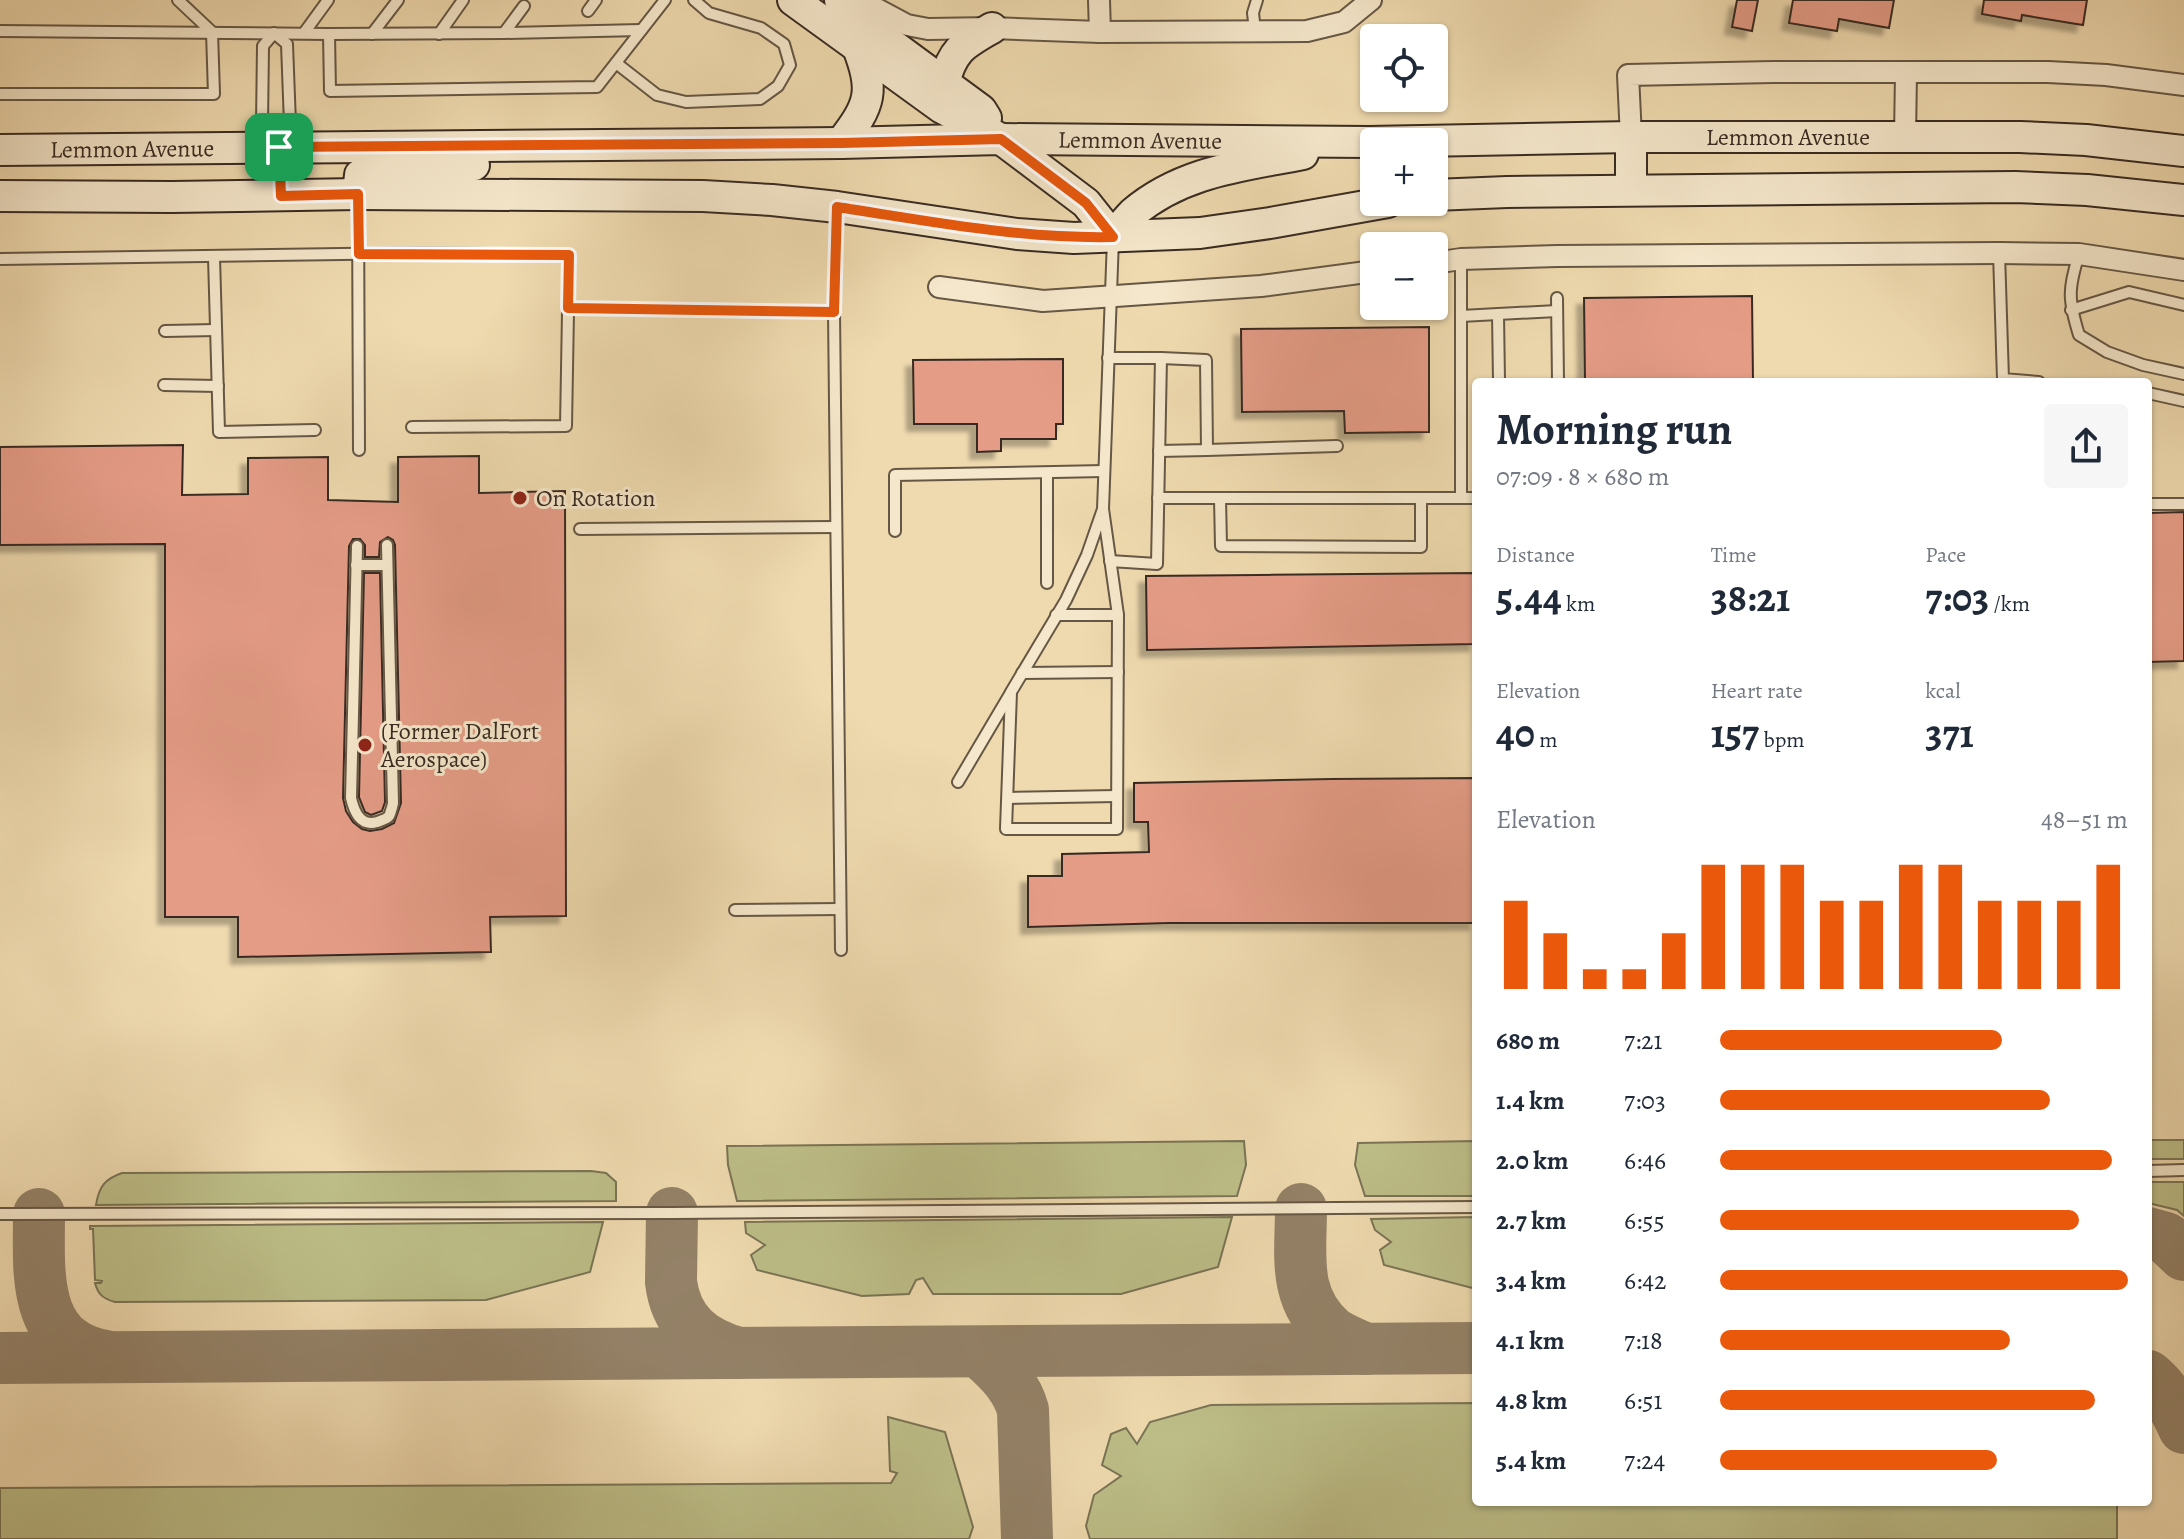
<!DOCTYPE html>
<html lang="en">
<head>
<meta charset="utf-8">
<style>
	body { margin:0; font-family:Alegreya,serif; background:#f6f6f7; color:#1f2937; height:100vh; display:flex; flex-direction:column; font-size:30px; white-space:nowrap }
	* { box-sizing:border-box; margin:0 }
	p { font-size:26px; color:#747a83 }
	.icon { flex:none; width:44px; height:44px; fill:none; stroke:currentColor; stroke-width:2; stroke-linecap:round; stroke-linejoin:round }
	.map { position:relative; flex:1; overflow:hidden }
	.details { position:absolute; left:1472px; top:378px; width:680px; height:1128px; display:flex; flex-direction:column; background:#fff; border-radius:8px; box-shadow:0 2px 6px #0004 }
	.details>* { flex:none }
	.controls { position:absolute; left:1360px; top:24px; display:grid; gap:16px }
	.controls a { display:grid; place-items:center; width:88px; height:88px; border-radius:8px; background:#fff; box-shadow:0 2px 6px #0004; font-size:40px }
	.pin { position:absolute; display:grid; place-items:center; width:68px; height:68px; color:#fff; margin:-34px; border-radius:16px; box-shadow:0 4px 12px #0006 }
	.round { display:grid; place-items:center; flex:none; width:84px; height:84px; border-radius:8px; background:#f6f6f7 }
	.summary { display:flex; align-items:center; justify-content:space-between; height:136px; padding:0 24px }
	h1 { font-size:44px; font-weight:600; line-height:60px }
	.stats { display:grid; grid-template-columns:repeat(3,1fr); gap:12px; height:136px; padding:8px 24px }
	.stats div { display:grid; align-content:center }
	.stats b { font-size:40px; font-weight:600 }
	.stats small { font-size:22px; font-weight:400 }
	.stats p { font-size:22px }
	.chart { height:224px; padding:16px 24px }
	.chart p { display:flex; justify-content:space-between }
	.chart svg { width:100%; height:144px; margin-top:8px; stroke:#ea580c; stroke-width:6 }
	ul { padding:0 24px; list-style:none; font-size:26px }
	li { display:grid; grid-template-columns:128px 96px 1fr; align-items:center; height:60px }
	li i { height:20px; border-radius:10px; background:#ea580c }
	.map>svg:first-child { display:block }
	.green { fill:#bdbe88; stroke:#7a7455; stroke-width:2 }
	.lines { fill:none; stroke-linecap:round; stroke-linejoin:round }
	.taxiway { stroke:#948268; stroke-width:52 }
	.building { fill:#e59c87; stroke:#382b22; stroke-width:2; fill-rule:evenodd; filter:url(#shadow) }
	.service-casing { stroke:#665745; stroke-width:14 }
	.minor-casing { stroke:#665745; stroke-width:24 }
	.secondary-casing { stroke:#382b22; stroke-width:34 }
	.service { stroke:#f5e7cb; stroke-width:10 }
	.minor { stroke:#f5e7cb; stroke-width:20 }
	.secondary { stroke:#f5e7cb; stroke-width:30 }
	.route-casing { stroke:#fff; stroke-width:16 }
	.route { stroke:#ea580c; stroke-width:10 }
	.poi-dot { fill:#8f2418; stroke:#f5e7cb; stroke-width:3 }
	.labels { text-anchor:middle; dominant-baseline:central; stroke-width:6; stroke-linejoin:round; paint-order:stroke }
	.street-label { font-size:24px; fill:#382b22; stroke:#f5e7cb }
	.poi-label { font-size:24px; fill:#382b22; stroke:#f5e7cb; text-anchor:start }
</style>
</head>
<body>
<div class="map">
<svg width="2184" height="1539" viewBox="0 0 2184 1539">
	<defs>
		<filter id="shadow"><feDropShadow dx="-7" dy="7" stdDeviation="2" flood-color="#0004"/></filter>
	</defs>
	<rect width="100%" height="100%" fill="#efdaaf"/>
	<filter id="stains"><feTurbulence type="fractalNoise" baseFrequency=".0025" numOctaves="4"/><feColorMatrix values="0 0 0 0 .2 0 0 0 0 .09 0 0 0 0 .02 0 0 0 .5 -.17"/></filter>
	<radialGradient id="worn" r=".72"><stop offset=".6" stop-color="#630" stop-opacity="0"/><stop offset="1" stop-color="#630" stop-opacity=".3"/></radialGradient>
	<g class="green">
		<rect x="2148" y="1140" width="36" height="19"/>
		<path d="M1244,1141l2,24 -9,31 -500,5 -9,-36 -1,-19z"/>
		<path d="M1476,1141v55h-111l-10,-31 3,-22z"/>
		<path d="M591,1171l15,2 10,9v19l-520,4c3,-19 9,-26 26,-32z"/>
		<path d="M2148,1182h36v34l-7,-6 -29,-7z"/>
		<path d="M1232,1217l-14,50 -97,27h-188l-10,-16 -7,2 -7,14 -47,2 -105,-26 -6,-15 14,-10 -19,-12 -1,-11z"/>
		<path d="M1476,1217v72l-92,-24 -4,-15 11,-8 -16,-12 -4,-11z"/>
		<path d="M603,1222l-13,50 -104,28 -371,2c-11,-3 -17,-7 -20,-19h6l1,-2 -7,-1 -2,-51h-3v-3z"/>
		<path d="M1476,1403v99h641v37h-1027l-4,-13 8,-31 27,-19 -19,-11 9,-31 15,-6 11,16 13,-22 61,-17z"/>
		<path d="M888,1417l57,15 28,95 -4,12h-969v-51l891,-5 6,-10 -7,-2z"/>
	</g>
	<g class="lines">
		<g class="taxiway">
			<path d="M1301,1209c0,46 -9,89 31,123 10,7 23,12 34,17"/>
			<path d="M672,1213l-1,69c5,41 31,61 68,71"/>
			<path d="M39,1214c0,60 -8,132 71,143"/>
			<path d="M2148,1233l18,5 18,17"/>
			<path d="M985,1357c17,15 32,31 38,53l4,129"/>
			<path d="M0,1358l1476,-10"/>
			<path d="M2148,1376c16,13 28,33 36,52"/>
		</g>
	</g>
	<g class="building">
		<path d="M1737,0h21l-6,31 -20,-4z"/>
		<path d="M1793,0h101l-5,28 -50,-9 -2,12 -48,-8z"/>
		<path d="M1984,0h103l-4,25 -61,-10 -1,6 -39,-7z"/>
		<path d="M1752,296l1,86h-168l-1,-84z"/>
		<path d="M1429,327v105l-84,1 -1,-22 -102,1 -1,-83z"/>
		<path d="M1063,359v65h-7v15h-55v12l-24,1v-28h-63l-1,-64z"/>
		<path d="M183,445l-1,50 66,-1v-36l80,-1v43l70,2v-45l81,-1v37l86,-2 1,425 -76,1 1,35 -253,5v-40h-73v-373l-165,1v-98zM388,537l5,3 2,5 6,258 -7,20 -12,6 -12,2 -8,-2 -9,-7 -7,-11 -3,-13 6,-252 4,-7h7l5,6v12h14l1,-15z"/>
		<path d="M2184,512v149l-36,1v-149z"/>
		<path d="M364,573h16l5,229 -3,9 -11,4 -6,-3 -6,-15z"/>
		<path d="M1476,573v71l-329,6 -1,-74z"/>
		<path d="M1476,778v145h-307l-141,4v-51h34v-22l87,-2 -1,-30h-14v-39l197,-4z"/>
	</g>
	<g class="lines">
		<g class="service-casing">
			<g id="service">
				<path d="M588,11l8,-11"/>
				<path d="M0,31l329,3 1,57 267,-4 68,-87"/>
				<path d="M1255,31l-2,-18 4,-13"/>
				<path d="M274,33l13,11 3,80 -11,23 -17,-23 1,-78z"/>
				<path d="M304,33l24,-33"/>
				<path d="M504,33l137,-3"/>
				<path d="M329,34l175,-1 20,-27"/>
				<path d="M372,34l26,-34"/>
				<path d="M439,34l24,-34"/>
				<path d="M616,63l41,32 29,7 74,-3 18,-13 12,-21 -6,-21 -23,-16 -52,-15 -15,-13"/>
				<path d="M0,94h214l-2,-62 -34,-32"/>
				<path d="M358,196l1,254"/>
				<path d="M1999,253l4,126 36,3"/>
				<path d="M2079,254c-11,35 -11,45 0,81l28,17 36,13 41,9"/>
				<path d="M214,257l5,175 96,-2"/>
				<path d="M0,259l412,-6 157,2 -3,171 -154,1"/>
				<path d="M1461,259v239"/>
				<path d="M1557,298l1,84"/>
				<path d="M568,308l266,4 3,-103"/>
				<path d="M2071,310l58,-18 55,13"/>
				<path d="M834,312l7,638"/>
				<path d="M1461,316l37,-2"/>
				<path d="M165,331l51,-1"/>
				<path d="M1108,358h53l-4,206 -47,-3"/>
				<path d="M1499,382l-1,-68 59,-3"/>
				<path d="M164,385l54,1"/>
				<path d="M2148,393l36,8"/>
				<path d="M1207,450l130,-4"/>
				<path d="M1159,451l48,-1 -1,-90 -45,-2"/>
				<path d="M1158,498h318"/>
				<path d="M1220,498l1,48 200,1v-49"/>
				<path d="M2153,504h31"/>
				<path d="M1103,509l-16,46 -21,45 -55,92 -5,137h111l1,-214 -15,-106 10,-270"/>
				<path d="M580,529l256,-2"/>
				<path d="M895,531v-56l209,-4"/>
				<path d="M357,546l-6,252c3,13 9,29 26,24 3,-1 10,-3 12,-6 1,-1 4,-12 4,-13l-6,-258"/>
				<path d="M356,565h31"/>
				<path d="M1047,583v-110"/>
				<path d="M1056,615h62"/>
				<path d="M1022,673l96,-1"/>
				<path d="M958,782l52,-88"/>
				<path d="M1008,798l109,-2"/>
				<path d="M735,910l105,-1"/>
				<path d="M2148,1171l36,-1"/>
				<path d="M0,1214l672,-1 804,-6"/>
			</g>
		</g>
		<g class="minor-casing">
			<g id="minor">
				<path d="M860,0l47,25 21,4 64,-1 108,4 207,-1 37,-9 27,-22"/>
				<path d="M1099,0l1,32"/>
				<path d="M1631,137l-3,-62 145,-3h275l58,3 78,10"/>
				<path d="M1905,138l1,-66"/>
				<path d="M1434,263l27,-4 96,-3 442,-3 80,1 105,16"/>
				<path d="M939,287l104,14 218,-15 113,-15"/>
			</g>
		</g>
		<g class="secondary-casing">
			<g id="secondary">
				<path d="M793,0l149,108 59,31 85,64 27,34"/>
				<path d="M840,0l39,35 102,75 5,8"/>
				<path d="M944,83c9,-34 19,-38 48,-55"/>
				<path d="M1631,137v53"/>
				<path d="M841,143c30,-39 34,-51 16,-98"/>
				<path id="s1" d="M0,150l841,-7 160,-4 368,3 262,-5h389l66,3 98,11"/>
				<path d="M358,194l2,-19 11,-6 103,-4"/>
				<path d="M1434,195l73,-3 508,-5 72,3 97,10"/>
				<path d="M0,196l172,1 186,-3 345,2 69,4 65,7 180,27 57,4 126,-5 70,-10 118,-21"/>
				<path d="M1113,237c6,-8 13,-17 20,-24 50,-42 109,-47 170,-59"/>
			</g>
		</g>
		<use href="#service" class="service"/>
		<use href="#minor" class="minor"/>
		<use href="#secondary" class="secondary"/>
	</g>
	<g class="lines">
		<g class="route-casing">
			<path id="route" d="M1001,139l85,64 27,34c-93,2 -184,-16 -276,-30l-3,105 -266,-4 1,-53 -210,-1 -1,-60 -77,2 -2,-49 562,-4z"/>
		</g>
		<use href="#route" class="route"/>
	</g>
	<g class="poi-dot">
		<circle cx="520" cy="498" r="8"/>
		<circle cx="365" cy="745" r="8"/>
	</g>
	<g class="labels">
		<g class="street-label">
			<text stroke="none"><textPath href="#s1" startOffset="1788">Lemmon Avenue</textPath></text>
			<text stroke="none"><textPath href="#s1" startOffset="1140">Lemmon Avenue</textPath></text>
			<text stroke="none"><textPath href="#s1" startOffset="132">Lemmon Avenue</textPath></text>
		</g>
		<g class="poi-label">
			<text x="536" y="498">On Rotation</text>
			<text x="381" y="731">(Former DalFort<tspan x="381" dy="28">Aerospace)</tspan></text>
		</g>
	</g>
	<rect width="100%" height="100%" filter="url(#stains)"/>
	<rect width="100%" height="100%" fill="url(#worn)"/>
</svg>
<div class="controls">
<a><svg class="icon" aria-label="locate" viewBox="0 0 24 24"><circle cx="12" cy="12" r="6"/><path d="M12 2v4M12 18v4M2 12h4M18 12h4"/></svg></a>
<a>+</a>
<a>−</a>
</div>
<div class="pin" style="left:279px;top:147px;background:#1e9e55"><svg class="icon" aria-label="arrive" viewBox="0 0 24 24"><path d="M6 21V4h12l-3 4 3 4H6"/></svg></div>
<section class="details">
<div class="summary"><div><h1>Morning run</h1><p>07:09 · 8 × 680 m</p></div><a class="round"><svg class="icon" aria-label="share" viewBox="0 0 24 24"><path d="M12 15V3M7 8l5-5 5 5M5 13v7h14v-7"/></svg></a></div>
<div class="stats">
<div><p>Distance</p><b>5.44<small> km</small></b></div>
<div><p>Time</p><b>38:21</b></div>
<div><p>Pace</p><b>7:03<small> /km</small></b></div>
</div>
<div class="stats">
<div><p>Elevation</p><b>40<small> m</small></b></div>
<div><p>Heart rate</p><b>157<small> bpm</small></b></div>
<div><p>kcal</p><b>371</b></div>
</div>
<div class="chart"><p><span>Elevation</span>48–51 m</p>
<svg viewBox="0 0 160 44" preserveAspectRatio="none"><path d="M5 44V17M15 44V27M25 44V38M35 44V38M45 44V27M55 44V6M65 44V6M75 44V6M85 44V17M95 44V17M105 44V6M115 44V6M125 44V17M135 44V17M145 44V17M155 44V6"/></svg>
</div>
<ul>
<li><b>680 m</b>7:21<i style="width:69%"></i></li>
<li><b>1.4 km</b>7:03<i style="width:81%"></i></li>
<li><b>2.0 km</b>6:46<i style="width:96%"></i></li>
<li><b>2.7 km</b>6:55<i style="width:88%"></i></li>
<li><b>3.4 km</b>6:42<i style="width:100%"></i></li>
<li><b>4.1 km</b>7:18<i style="width:71%"></i></li>
<li><b>4.8 km</b>6:51<i style="width:92%"></i></li>
<li><b>5.4 km</b>7:24<i style="width:68%"></i></li>
</ul>
</section>
</div>
</body>
</html>
